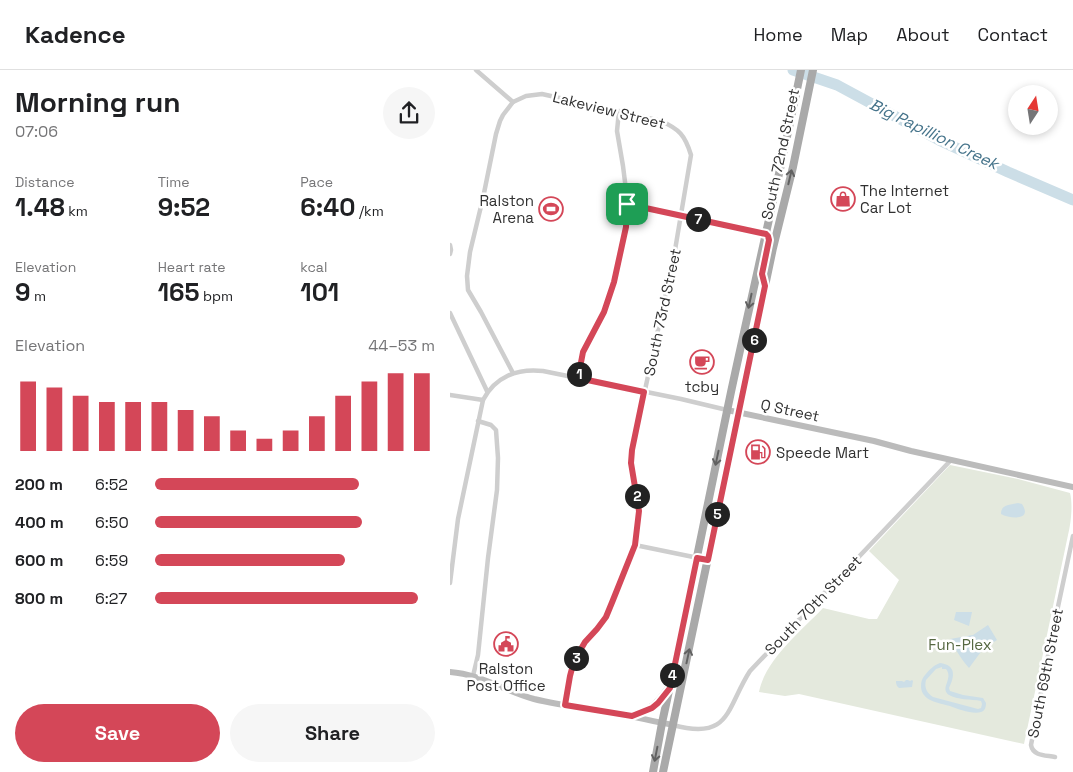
<!DOCTYPE html>
<html lang="en">
<head>
<meta charset="utf-8">
<style>
	body { margin:0; font-family:"Space Grotesk",sans-serif; background:#f6f6f6; color:#202124; height:100vh; display:flex; flex-direction:column; font-size:19px; white-space:nowrap }
	* { box-sizing:border-box; margin:0 }
	p { font-size:16px; color:#757577 }
	.icon { flex:none; width:28px; height:28px; fill:none; stroke:currentColor; stroke-width:2; stroke-linecap:round; stroke-linejoin:round }
	.map { position:relative; flex:1; overflow:hidden }
	.panel { display:flex; flex-direction:column; background:#fff; width:450px }
	.panel>* { flex:none }
	.needle { width:32px; rotate:12deg }
	.fabs { position:absolute; left:558px; top:15px; display:grid; gap:10px }
	.fabs a { display:grid; place-items:center; width:50px; height:50px; border-radius:50%; background:#fff; box-shadow:0 2px 8px #0003; font-size:25px }
	.pin { position:absolute; display:grid; place-items:center; width:42px; height:42px; color:#fff; margin:-21px; border-radius:10px; box-shadow:0 2px 8px #0006 }
	.km { position:absolute; width:25px; height:25px; margin:-12px; border-radius:50%; background:#222; color:#fff; font-size:14px; line-height:25px; text-align:center }
	.round { display:grid; place-items:center; flex:none; width:52px; height:52px; border-radius:26px; background:#f6f6f6 }
	.head { display:flex; align-items:center; justify-content:space-between; height:85px; padding:0 15px }
	h1 { font-size:28px; font-weight:700; line-height:38px }
	.figures { display:grid; grid-template-columns:repeat(3,1fr); gap:8px; height:85px; padding:5px 15px }
	.figures div { display:grid; align-content:center }
	.figures b { font-size:25px; font-weight:700 }
	.figures small { font-size:14px; font-weight:400 }
	.figures p { font-size:14px }
	.chart { height:140px; padding:10px 15px }
	.chart p { display:flex; justify-content:space-between }
	.chart svg { width:100%; height:90px; margin-top:5px; stroke:#d44758; stroke-width:6 }
	.primary-button { display:flex; gap:10px; margin-top:auto; padding:10px 15px }
	.primary-button a { flex:1; height:58px; border-radius:30px; background:#d44758; color:#fff; font-size:20px; font-weight:700; line-height:58px; text-align:center }
	.primary-button a+a { background:#f6f6f6; color:#202124 }
	ul { padding:0 15px; list-style:none; font-size:16px }
	li { display:grid; grid-template-columns:80px 60px 1fr; align-items:center; height:38px }
	li i { height:12px; border-radius:6px; background:#d44758 }
	header { display:flex; align-items:center; gap:30px; box-sizing:border-box; height:70px; padding:0 25px; background:#fff; border-bottom:1px solid #e0e0e0 }
	header strong { font-size:24px }
	nav { display:flex; gap:28px; margin-inline-start:auto; font-size:18px }
	main { display:flex; flex:1; min-height:0 }
	.map>svg:first-child { display:block }
	.green { fill:#e4e9dd }
	.water { fill:#ccdee7; fill-rule:evenodd }
	.lines { fill:none; stroke-linecap:round; stroke-linejoin:round }
	.river { stroke:#ccdee7; stroke-width:11 }
	.minor { stroke:#cecece; stroke-width:4.5 }
	.secondary { stroke:#bbb; stroke-width:6 }
	.primary { stroke:#a9a9a9; stroke-width:8 }
	.oneway { stroke:#616161 }
	.route-casing { stroke:#fff; stroke-width:10 }
	.route { stroke:#d44758; stroke-width:6 }
	.labels { text-anchor:middle; dominant-baseline:central; stroke-width:5; stroke-linejoin:round; paint-order:stroke }
	.street-label { font-size:15px; fill:#313131; stroke:#fff }
	.poi-label { font-size:15px; fill:#313131; stroke:#fff; text-anchor:start }
	.park-label { font-size:15px; fill:#566842; stroke:#fff }
	.water-label { font-size:16px; font-style:italic; fill:#46748b; stroke:#fff }
</style>
</head>
<body>
<header>
<strong>Kadence</strong>
<nav><a>Home</a><a>Map</a><a>About</a><a>Contact</a></nav>
</header>
<main>
<section class="panel">
<div class="head"><div><h1>Morning run</h1><p>07:06</p></div><a class="round"><svg class="icon" aria-label="share" viewBox="0 0 24 24"><path d="M12 15V3M7 8l5-5 5 5M5 13v7h14v-7"/></svg></a></div>
<div class="figures">
<div><p>Distance</p><b>1.48<small> km</small></b></div>
<div><p>Time</p><b>9:52</b></div>
<div><p>Pace</p><b>6:40<small> /km</small></b></div>
</div>
<div class="figures">
<div><p>Elevation</p><b>9<small> m</small></b></div>
<div><p>Heart rate</p><b>165<small> bpm</small></b></div>
<div><p>kcal</p><b>101</b></div>
</div>
<div class="chart"><p><span>Elevation</span>44–53 m</p>
<svg viewBox="0 0 160 44" preserveAspectRatio="none"><path d="M5 44V10M15 44V13M25 44V17M35 44V20M45 44V20M55 44V20M65 44V24M75 44V27M85 44V34M95 44V38M105 44V34M115 44V27M125 44V17M135 44V10M145 44V6M155 44V6"/></svg>
</div>
<ul>
<li><b>200 m</b>6:52<i style="width:73%"></i></li>
<li><b>400 m</b>6:50<i style="width:74%"></i></li>
<li><b>600 m</b>6:59<i style="width:68%"></i></li>
<li><b>800 m</b>6:27<i style="width:94%"></i></li>
</ul>
<div class="primary-button"><a>Save</a><a>Share</a></div>
</section>
<div class="map">
<svg width="623" height="702" viewBox="0 0 623 702">
	<rect width="100%" height="100%" fill="#fff"/>
	<path class="green" d="M500,395l68,14 52,14c3,11 1,30 -2,42l-44,209 -225,-50 -14,2 -26,-4c6,-32 42,-61 64,-84l46,11h8l22,-39 -30,-29z"/>
	<g class="water">
		<path d="M568,433l4,1c11,17 -12,15 -21,10 0,-10 9,-9 17,-11z"/>
		<path d="M506,542h16l-3,14 -15,-6z"/>
		<path d="M538,555l9,15 -14,9 -14,19c-8,-9 -13,-18 -19,-29l23,-4z"/>
		<path d="M490,593c16,2 15,13 9,25l1,3 13,4 20,3 3,5c0,4 -1,8 -5,9 -7,3 -24,-3 -31,-6 -11,-3 -29,-5 -29,-20 0,-4 1,-8 4,-11 4,-5 9,-10 15,-12zM492,597v2h4c8,10 -7,19 3,26 8,5 22,4 32,6l1,3 -1,4 -3,1 -45,-12c-6,-4 -9,-9 -7,-17l10,-11z"/>
		<path d="M456,610h2l2,1 2,-1 1,1 -1,6 -13,1 -2,-2 -1,-3v-2h6l2,1z"/>
	</g>
	<g class="lines">
		<path class="river" d="M343,0l44,15 102,55 69,32 65,28"/>
		<g class="minor">
			<path d="M26,0l37,32"/>
			<path d="M177,134l54,11 85,19"/>
			<path d="M0,175l1,5 -1,4"/>
			<path d="M0,243l37,78"/>
			<path d="M63,303l-32,-61 -13,-22 -1,-14 3,-24 13,-54 13,-64 4,-13 3,-6 10,-13 13,-6 16,-2 119,27c18,8 24,14 30,34l-17,101 -42,194 -1,13 8,48 -4,34 -22,55 -8,17 -8,12 -12,13 -11,19 -4,15 -5,29"/>
			<path d="M128,308l5,-26 20,-40 11,-30 12,-55 1,-29 -4,-32 -6,-35 2,-20"/>
			<path d="M0,325l33,5"/>
			<path d="M185,475l73,15"/>
			<path d="M0,513l8,-64 25,-119c12,-23 34,-32 60,-29l138,28 46,11"/>
			<path d="M23,606l5,-21 10,-97 9,-68 1,-32 -2,-28 -5,-5 -13,-4"/>
			<path d="M223,655c58,16 53,-17 77,-54l201,-211"/>
			<path d="M605,687c-10,-2 -22,-1 -24,-12l21,-110 21,-99"/>
		</g>
		<g class="secondary">
			<path d="M277,340l147,31 37,10 162,36"/>
			<path d="M0,602c30,2 55,19 84,27 24,6 50,9 75,13 22,4 43,9 64,13"/>
		</g>
		<g class="primary">
			<path d="M315,214l-2,-10 5,-29v-8"/>
			<path d="M182,646c20,-7 24,-10 36,-27"/>
			<path d="M203,702l9,-49c24,-110 46,-221 69,-331 23,-107 48,-214 70,-322"/>
			<path d="M213,702l110,-524 20,-81 20,-97"/>
		</g>
	</g>
	<defs><path id="oneway-shaft" d="M-6 0H5M1.5-3L5.5 0L1.5 3" fill="none" stroke-width="1.6" stroke-linecap="round" stroke-linejoin="round" transform="scale(1.25)"/></defs>
	<g class="oneway">
		<use href="#oneway-shaft" transform="translate(340 107) rotate(-77)"/>
		<use href="#oneway-shaft" transform="translate(300 231) rotate(102)"/>
		<use href="#oneway-shaft" transform="translate(267 388) rotate(102)"/>
		<use href="#oneway-shaft" transform="translate(238 586) rotate(-78)"/>
		<use href="#oneway-shaft" transform="translate(206 684) rotate(101)"/>
	</g>
	<g class="lines">
		<g class="route-casing">
			<path id="route" d="M177,134l139,30 2,2 1,4 -7,34 3,12 -57,274 -11,-2 -27,130 -12,15 -6,5 -20,8 -67,-11 5,-29 4,-15 11,-19 12,-13 9,-12 7,-17 22,-55 4,-34 -8,-48 1,-13 12,-58 -66,-14 5,-26 21,-40 10,-30 12,-55z"/>
		</g>
		<use href="#route" class="route"/>
	</g>
	<defs>
		<g id="shop-ring" transform="scale(1.25)"><circle r="9.5" fill="#fff" stroke="#d44758" stroke-width="1.5"/><path d="M-5-2.5h2.3a2.7 3.5 0 0 1 5.4 0H5L5.5 6h-11ZM-1.5-2.5h3a1.5 2.3 0 0 0-3 0Z" fill="#d44758"/></g>
		<g id="stadium-ring" transform="scale(1.25)"><circle r="9.5" fill="#fff" stroke="#d44758" stroke-width="1.5"/><path d="M0-5a6.5 5 0 1 0 0 10a6.5 5 0 1 0 0-10ZM-3.5-1.8h7v3.6h-7Z" fill="#d44758"/></g>
		<g id="cafe-ring" transform="scale(1.25)"><circle r="9.5" fill="#fff" stroke="#d44758" stroke-width="1.5"/><path d="M-5.5-4.5H6V0H3Q3 3.5 0 3.5H-2.5Q-5.5 3.5-5.5 0ZM3-3.2v2h1.7v-2ZM-6 4.5H4V6H-6Z" fill="#d44758"/></g>
		<g id="fuel-ring" transform="scale(1.25)"><circle r="9.5" fill="#fff" stroke="#d44758" stroke-width="1.5"/><path d="M-5.5-6h7V0h2V4h1.3V-2.5L3-4.5l.8-.8L6-3V5H2.5V1h-1V6h-7ZM-4.2-4.7v3.2H.2V-4.7Z" fill="#d44758"/></g>
		<g id="civic-ring" transform="scale(1.25)"><circle r="9.5" fill="#fff" stroke="#d44758" stroke-width="1.5"/><path d="M-.6-6.5H3V-4.5H.6V-3L4-1V1h2V6H-6V1h2V-1L-.6-3ZM-1.2 2.5V6h2.4V2.5Z" fill="#d44758"/></g>
	</defs>
	<g fill-rule="evenodd">
		<use href="#shop-ring" x="393" y="129"/>
		<use href="#stadium-ring" x="101" y="139"/>
		<use href="#cafe-ring" x="252" y="292"/>
		<use href="#fuel-ring" x="308" y="382"/>
		<use href="#civic-ring" x="56" y="574"/>
	</g>
	<g class="labels">
		<g class="street-label">
			<text transform="translate(159 40) rotate(14)">Lakeview Street</text>
			<text transform="translate(330 84) rotate(-78)">South 72nd Street</text>
			<text transform="translate(212 242) rotate(-78)">South 73rd Street</text>
			<text transform="translate(340 340) rotate(12)">Q Street</text>
			<text transform="translate(363 535) rotate(-46)">South 70th Street</text>
			<text transform="translate(595 603) rotate(-79)">South 69th Street</text>
		</g>
		<g class="poi-label">
			<text x="410" y="120">The Internet<tspan x="410" dy="17">Car Lot</tspan></text>
			<text x="84" y="130" text-anchor="end">Ralston<tspan x="84" dy="17">Arena</tspan></text>
			<text x="252" y="316" text-anchor="middle">tcby</text>
			<text x="326" y="382">Speede Mart</text>
			<text x="56" y="598" text-anchor="middle">Ralston<tspan x="56" dy="17">Post Office</tspan></text>
		</g>
		<g class="park-label">
			<text x="510" y="574">Fun-Plex</text>
		</g>
		<g class="water-label">
			<text transform="translate(484 64) rotate(26)">Big Papillion Creek</text>
		</g>
	</g>
</svg>
<div class="fabs">
<a><svg class="needle" viewBox="-14 -14 28 28"><path d="M0-13l5 13h-10z" fill="#e53935"/><path d="M0 13l5-13h-10z" fill="#757577"/></svg></a>
</div>
<div class="pin" style="left:177px;top:134px;background:#1e9e55"><svg class="icon" aria-label="arrive" viewBox="0 0 24 24"><path d="M6 21V4h12l-3 4 3 4H6"/></svg></div>
<b class="km" style="left:129px;top:304px">1</b>
<b class="km" style="left:187px;top:426px">2</b>
<b class="km" style="left:126px;top:588px">3</b>
<b class="km" style="left:222px;top:605px">4</b>
<b class="km" style="left:267px;top:444px">5</b>
<b class="km" style="left:304px;top:270px">6</b>
<b class="km" style="left:248px;top:149px">7</b>
</div>
</main>
</body>
</html>
